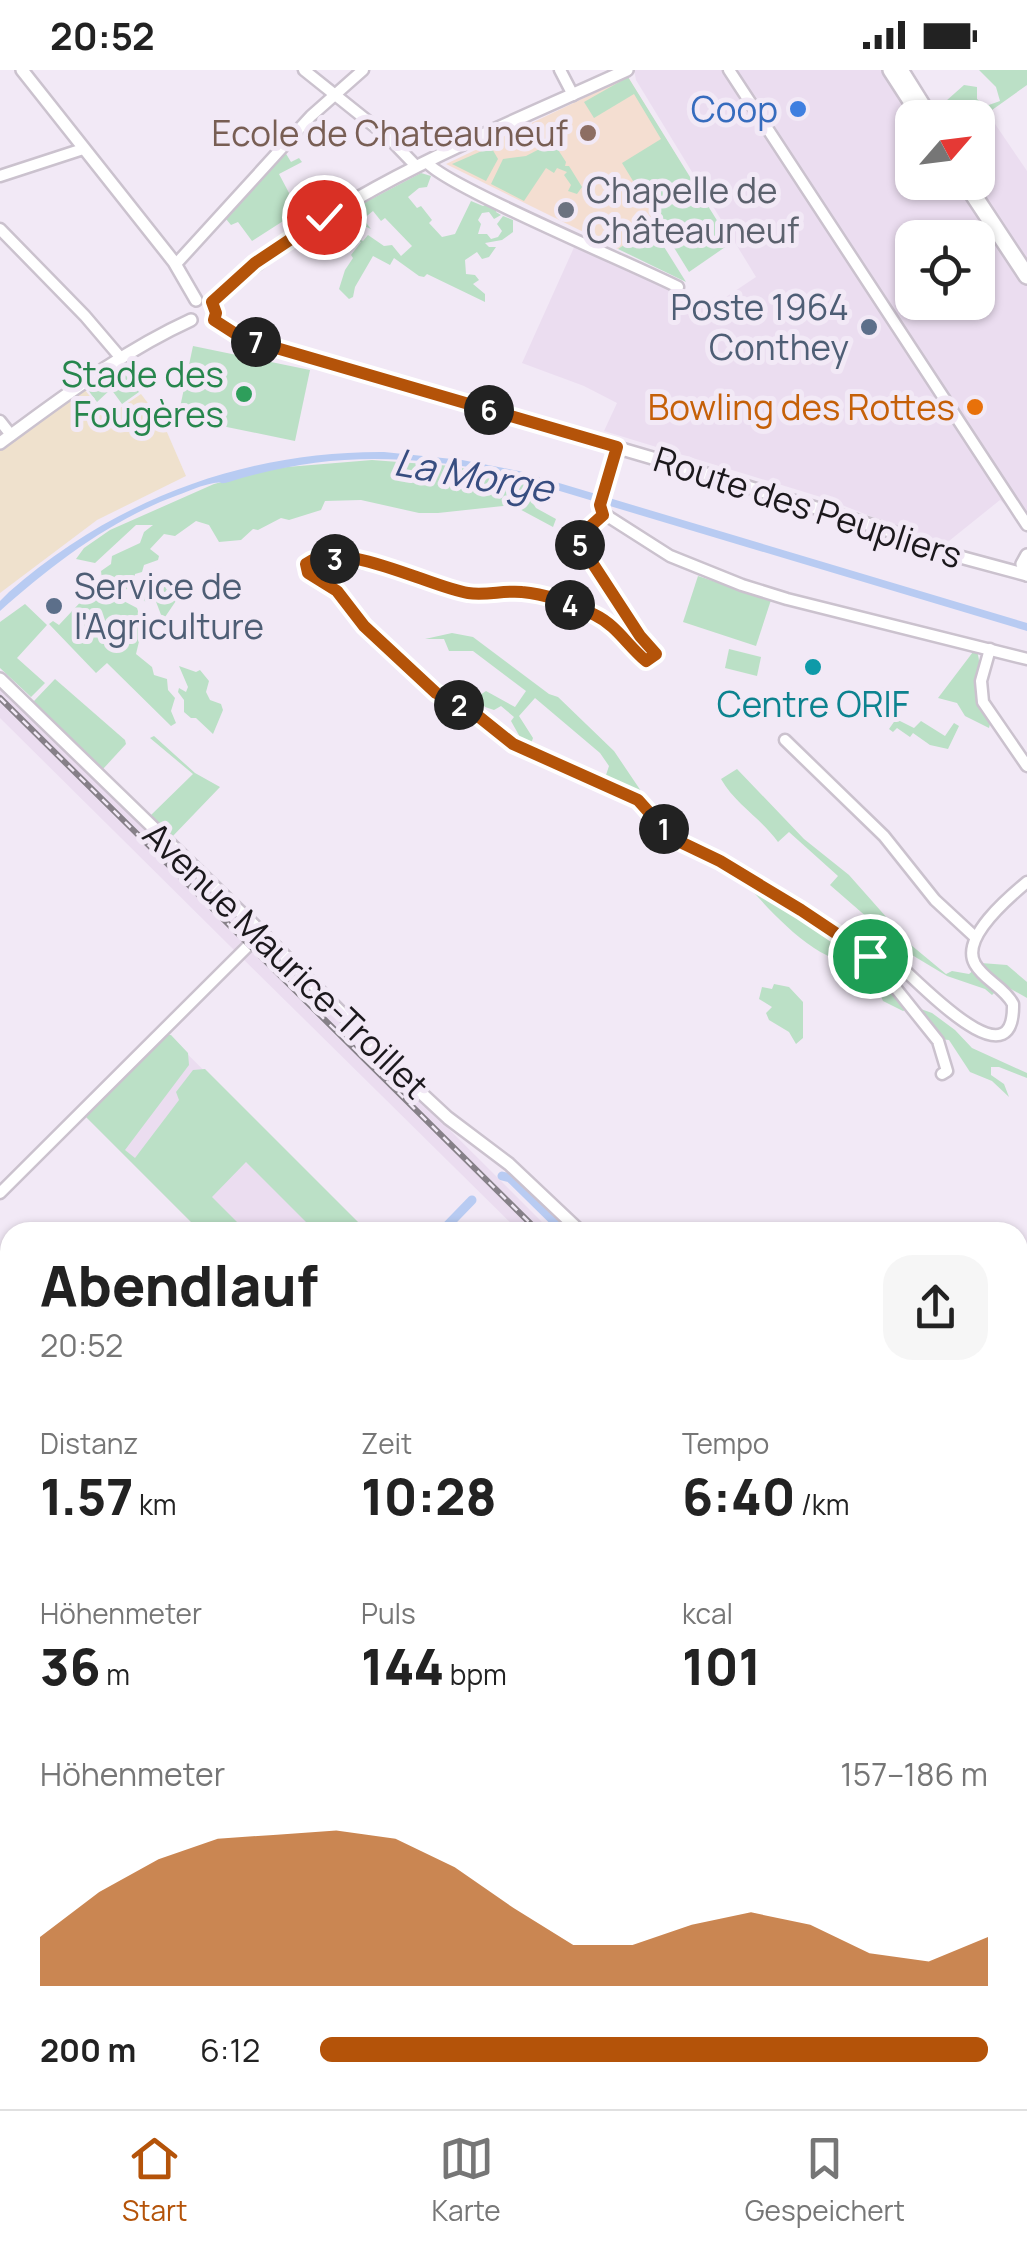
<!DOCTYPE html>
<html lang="de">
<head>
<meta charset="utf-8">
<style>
	body { margin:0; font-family:Manrope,sans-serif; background:#f6f6f6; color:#222; height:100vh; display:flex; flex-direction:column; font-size:38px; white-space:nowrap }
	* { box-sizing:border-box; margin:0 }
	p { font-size:32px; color:#767676 }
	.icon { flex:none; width:55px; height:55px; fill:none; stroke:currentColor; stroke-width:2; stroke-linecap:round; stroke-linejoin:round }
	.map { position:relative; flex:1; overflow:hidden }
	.details { position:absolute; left:0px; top:1152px; width:1028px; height:888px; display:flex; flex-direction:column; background:#fff; border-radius:30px 30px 0 0; box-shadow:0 2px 8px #0004 }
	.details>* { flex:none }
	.needle { width:65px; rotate:62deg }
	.tools { position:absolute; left:895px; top:30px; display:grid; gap:20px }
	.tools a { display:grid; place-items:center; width:100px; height:100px; border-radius:20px; background:#fff; box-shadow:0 2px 8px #0004; font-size:50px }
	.pin { position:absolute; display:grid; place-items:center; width:85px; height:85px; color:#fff; margin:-42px; border:5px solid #fff; border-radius:50%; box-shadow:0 2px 10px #0007 }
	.km { position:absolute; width:50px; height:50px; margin:-25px; border-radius:50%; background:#222; color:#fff; font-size:28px; line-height:50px; text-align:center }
	.round { display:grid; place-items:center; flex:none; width:105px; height:105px; border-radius:30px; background:#f6f6f6 }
	.headline { display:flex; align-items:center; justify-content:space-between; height:170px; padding:0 40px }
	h1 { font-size:55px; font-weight:800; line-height:75px }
	.metrics { display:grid; grid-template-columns:repeat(3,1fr); gap:15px; height:170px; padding:10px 40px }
	.metrics div { display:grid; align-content:center }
	.metrics b { font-size:50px; font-weight:800 }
	.metrics small { font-size:28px; font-weight:400 }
	.metrics p { font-size:28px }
	.chart { height:280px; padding:20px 40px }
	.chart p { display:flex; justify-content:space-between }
	.chart svg { width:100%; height:180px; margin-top:10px; fill:#b45309; opacity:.7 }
	ul { padding:0 40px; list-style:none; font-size:32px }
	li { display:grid; grid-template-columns:160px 120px 1fr; align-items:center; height:75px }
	li i { height:25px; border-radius:12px; background:#b45309 }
	.status { display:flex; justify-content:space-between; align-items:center; height:70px; padding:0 50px; background:#fff; direction:ltr }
	.status svg { height:28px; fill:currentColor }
	.menu { display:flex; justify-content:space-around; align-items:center; height:140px; border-top:2px solid #e0e0e0; background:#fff; font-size:28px; color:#767676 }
	.menu a { display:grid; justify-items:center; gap:5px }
	.menu .active { color:#b45309 }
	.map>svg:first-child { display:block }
	.built { fill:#ebddf0; fill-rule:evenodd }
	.industrial { fill:#efe1cd }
	.education { fill:#f4ded1 }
	.green { fill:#bbe0c6 }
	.water { fill:#b8cbf2 }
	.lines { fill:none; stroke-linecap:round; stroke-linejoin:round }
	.stream { stroke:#b8cbf2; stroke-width:2.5 }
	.canal { stroke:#b8cbf2; stroke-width:9 }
	.taxiway { stroke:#bcb4bf; stroke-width:22 }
	.runway { stroke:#bcb4bf; stroke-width:55 }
	.minor-casing { stroke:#cbc2ce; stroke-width:15 }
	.tertiary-casing { stroke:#cbc2ce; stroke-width:16 }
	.primary-casing { stroke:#cbc2ce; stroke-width:20 }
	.motorway-casing { stroke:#cbc2ce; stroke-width:22 }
	.minor { stroke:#fff; stroke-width:10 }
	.tertiary { stroke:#fff; stroke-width:11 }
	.primary { stroke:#fff; stroke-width:15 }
	.motorway { stroke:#fff; stroke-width:18 }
	.rail-casing { stroke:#868088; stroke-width:6 }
	.rail { stroke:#f2e9f6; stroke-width:2.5; stroke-dasharray:8; stroke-linecap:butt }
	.route-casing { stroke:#fff; stroke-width:20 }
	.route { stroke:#b45309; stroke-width:12 }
	.shop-dot { fill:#3f7fe0; stroke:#f2e9f6; stroke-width:4 }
	.education-dot { fill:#8d6e63; stroke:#f2e9f6; stroke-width:4 }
	.worship-dot { fill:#6b7280; stroke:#f2e9f6; stroke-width:4 }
	.service-dot { fill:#5c6f8a; stroke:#f2e9f6; stroke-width:4 }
	.leisure-dot { fill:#2e9e5b; stroke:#f2e9f6; stroke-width:4 }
	.food-dot { fill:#e8710a; stroke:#f2e9f6; stroke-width:4 }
	.culture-dot { fill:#0f9aa8; stroke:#f2e9f6; stroke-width:4 }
	.labels { text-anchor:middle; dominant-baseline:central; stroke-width:10; stroke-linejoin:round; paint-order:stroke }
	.shop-label { font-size:35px; fill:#366cbe; stroke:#f2e9f6; text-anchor:end }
	.education-label { font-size:35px; fill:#785e54; stroke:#f2e9f6; text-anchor:end }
	.worship-label { font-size:35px; fill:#5b616d; stroke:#f2e9f6; text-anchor:start }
	.service-label { font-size:35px; fill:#4e5e75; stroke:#f2e9f6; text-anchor:end }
	.leisure-label { font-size:35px; fill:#27864d; stroke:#f2e9f6; text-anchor:end }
	.food-label { font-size:35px; fill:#c56008; stroke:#f2e9f6; text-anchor:end }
	.street-label { font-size:35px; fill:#1b181c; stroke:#f2e9f6 }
	.culture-label { font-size:35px; fill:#0d838f; stroke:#f2e9f6 }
	.water-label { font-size:38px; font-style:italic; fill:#374d80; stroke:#f2e9f6 }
</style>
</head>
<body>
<div class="status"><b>20:52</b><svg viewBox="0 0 49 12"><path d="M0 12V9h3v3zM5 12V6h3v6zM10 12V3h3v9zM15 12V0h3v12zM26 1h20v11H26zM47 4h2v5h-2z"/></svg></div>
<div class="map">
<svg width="1027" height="2039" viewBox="0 0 1027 2039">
	<rect width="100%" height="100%" fill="#f2e9f6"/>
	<g class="built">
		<path d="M634,0h257l31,47 -10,1v64h66v-54l13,-10 36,53v354l-27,-25 -56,45 -120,-47 -220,-67 13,-28 -33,-17 -62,-23 54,-120 132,66 48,-32 -120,-197zM912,168h66v64h-66z"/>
		<path d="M0,616l89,84 463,462h-32l-288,-284 -232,-230z"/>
		<path d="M167,964l201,198h-167l-115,-115z"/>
		<path d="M1018,1627l9,9v403h-233l-8,-9h232z"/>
	</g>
	<g class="industrial">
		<path d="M80,314l27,33 34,-23 22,29 23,53 -89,44 -97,73v-150z"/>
		<path d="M1027,1416v152l-9,9v-152z"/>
	</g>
	<path class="education" d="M628,7l54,88 -42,26 18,31 -40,27 -172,-85z"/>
	<g class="green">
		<path d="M979,0h48v15l-49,35v-2l-40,-1 -1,-8 27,-24 13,2v12l9,7 14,-5 -4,-14z"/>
		<path d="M628,7l103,166 -42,29 -67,-109 39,-24 -27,-45 -40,24 -10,-16z"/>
		<path d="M553,72l13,20 -1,4h4l13,21 -5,7 -9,-3 3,-6 -7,-10 3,-3 -10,-4 -3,5 -8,-5 -22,33 -33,-17 12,-25 23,-3z"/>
		<path d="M491,77l7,12 -12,22 -34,-17z"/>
		<path d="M285,82l6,10 8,-4 3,4 -23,12 18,34 22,-11 2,3 -17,10v11l-6,3 -7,-8 -39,25 -14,-19 -7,3 -5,-6z"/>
		<path d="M421,103l10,3 -4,11 -8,1 -11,9 9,11 4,-2 11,14 -3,3 13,14 13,-3 16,-33 12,5 6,-3 9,4 -2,5 5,3 -7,4 -5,-7 -7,1 -4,7 3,4 -3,10h9l4,5 7,-2 4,-6 -5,-7 6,-8 10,4v12l-11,8 -17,3 4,4h7l-7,10 -7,2 -5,-7 -12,8 1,14 9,1 4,5 -6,4 12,10v8l-58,-28 -3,3 -5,-1 -25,-18 -4,7 -17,-9 -18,31 -2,10 -4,2 -10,-10 6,-19 8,-12 -2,-3 10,-13 -29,-14 -3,2 -5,-6 9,-4 3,2 -2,6 29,13 5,-6 16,11 8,-1 9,11 11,-10 -27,-28 -4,3 -8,-10 -10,8 8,10 -11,-5 2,-5 -11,-5 -5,6 -7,-4z"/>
		<path d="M651,156l35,56 -68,-33z"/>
		<path d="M193,276l117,24 -15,71 -117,-24z"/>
		<path d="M120,298l19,24 -17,12 -11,-15 -14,13 -9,-12z"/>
		<path d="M372,390l80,6 79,17 -6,8 11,17 20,11 -3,8 -41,-22 -74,8h-19l-58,-13 -36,1 -4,9 -32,10 -8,-2 -23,12 -5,-1 -12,11 -22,2 -10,-17 -13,-4 -21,15 -11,-2 -14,15 9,7 -1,4 -14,5 -2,7 -7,2 -1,11 -20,11 23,12 2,6 -11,10 -12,-4 -8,5 -8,-9 -8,9 3,5 13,5 11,-3 6,3 10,-9 7,3 -6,25 16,13 2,8 13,4 1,11 7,8 -4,13 5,12 -5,3 -64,-63 -11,10 -47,-49 4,-3 6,4 43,-46 -1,-8 10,-7 1,-8 28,-13 4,-11 9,-7h-17l-41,38 -19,-4 8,-11 26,-18 104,-46 61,-16z"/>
		<path d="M160,506l5,5 21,5 -23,34 -8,-21 -9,3 -3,-2 2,-9z"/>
		<path d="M698,506l73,24 -15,46 -73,-24z"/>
		<path d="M25,534l22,21 -30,33 28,25 -14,14 -31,-29v-46z"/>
		<path d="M452,563l21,4 76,57 9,3 56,54 29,43 -38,-16 4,-12 -9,-13 -65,-55 -16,18 14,22 -2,6 -6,2 -14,-25 3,-4 -13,-11 -7,4 -9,-3 -8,-10 9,-6 29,16 11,-16 -53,-40h-24l-5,-12h-19z"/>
		<path d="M976,578c11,30 -11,41 14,76l-1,4 -24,-12 -8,-13 -19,-5z"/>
		<path d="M729,579l32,8 -4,19 -32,-8z"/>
		<path d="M179,596l17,6 4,-2 9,11 -3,11 4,8 11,4 2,6 -10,24 -17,-16h-5l-7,-6v-12l-6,-8 1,-4 7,4 2,-5z"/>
		<path d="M55,609l70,61 1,4 -23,25h-6l-62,-61 -1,-7z"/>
		<path d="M896,649l18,9 7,-7 24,15 9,-13 5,3 -11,23 -18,-4 -17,-12 -3,4 -13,-9 -4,4 -4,-3z"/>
		<path d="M154,666l41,37 25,14 -49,51 -21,-22 43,-42 -43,-36z"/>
		<path d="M737,699l67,70 45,36 62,70 35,29 6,-3 17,3 6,-5 23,20 -6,6 -7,-6 -38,-13 -40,-24 -77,-67 8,-9 -49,-44 -11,10c-18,-25 -42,-37 -57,-63z"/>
		<path d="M736,803l132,84 42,51 -7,3 -20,-10c-17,-44 -34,-30 -69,-53 -30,-20 -54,-49 -78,-75z"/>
		<path d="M981,893l26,2 20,17v16l-25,-14z"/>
		<path d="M774,914l15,3 14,15v36l-7,6 -7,-12 -20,-12 -3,-7 6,-6 -13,-8 3,-12 10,2z"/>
		<path d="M918,938l14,5 23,17 17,18 55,25v5l-28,-11h-8v8l13,9 5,13 -17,-16 -22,-9 -21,-32 -10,-1z"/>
		<path d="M163,964l8,1 17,18 1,12 -64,85 10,8 44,-58 -3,-8 17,-22 12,-1 163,163h-52l-70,-70 -34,35 35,35h-46l-115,-115z"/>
		<path d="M10,1614v126l-10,-14v-107z"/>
		<path d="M1018,1676l9,10v185l-9,-10z"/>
		<path d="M0,1738l10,13v249l-3,27 -4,2 2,10h-5z"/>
		<path d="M1018,1931l9,9v99l-13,-9h4z"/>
		<path d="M144,2030h78l6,9h-95z"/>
	</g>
	<g class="water">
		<path d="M384,382l78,8 57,11 508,152v8l-534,-160c-96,-17 -170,-18 -264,11 -11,3 -4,-1 -15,1 -12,2 -25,8 -36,12 -68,25 -125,69 -178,116v-10l9,-9c105,-92 235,-141 375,-140z"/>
		<path d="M10,2000v30h105l-10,9h-98z"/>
	</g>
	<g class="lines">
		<g class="stream">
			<path d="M1018,1664l9,9"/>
			<path d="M0,1725l10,13"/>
			<path d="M507,2030l9,9"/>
		</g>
		<g class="canal">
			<path d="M502,1106l8,2 55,54"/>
			<path d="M441,1162l31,-32"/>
		</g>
		<g class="taxiway">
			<path d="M922,2030l9,9"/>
			<path d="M997,2030l9,9"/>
		</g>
		<g class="runway">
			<path d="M1018,1810l9,9"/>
			<path d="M1018,1896l9,9"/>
		</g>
		<g class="minor-casing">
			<g id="minor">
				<path d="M304,0l85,68 27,28"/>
				<path d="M560,0l13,25"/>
				<path d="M729,0l298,455"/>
				<path d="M903,0l30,48"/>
				<path d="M427,92c14,22 212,105 251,125"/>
				<path d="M0,106l83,-27"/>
				<path d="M0,159l85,87 35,41"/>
				<path d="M176,194l135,-148 52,-46"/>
				<path d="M0,351l11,14"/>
				<path d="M617,377l-17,58 1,7 69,44 72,29 45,14 240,60"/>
				<path d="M603,445l-20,18 -3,11 60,92 14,12 2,6 -5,6 -5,1 -35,-36 -15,-10 -45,-18 -30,-5 -56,1 -75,-27 -72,-9 -7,2 -5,9 7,9 14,5 10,9 27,35 73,67 36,19 40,32 125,56 34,38 47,23 82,49 69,46 68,85 9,30 -5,3"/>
				<path d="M990,579l-9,32 2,21 44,64"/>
				<path d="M785,670l99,96 51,64 40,37"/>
				<path d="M870,886c9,0 15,-1 23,4 17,12 122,130 120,44 -9,-17 -29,-24 -38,-40 -15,-26 34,-67 52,-82"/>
				<path d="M0,1123l262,-261"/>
				<path d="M0,1397l10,13"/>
				<path d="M1027,1591l-8,7 8,8"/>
				<path d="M520,2030l9,9"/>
			</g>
		</g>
		<g class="tertiary-casing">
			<g id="tertiary">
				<path d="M22,0l152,192 22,38"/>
				<path d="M212,232c117,-108 271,-166 415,-232"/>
				<path d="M214,250l28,18 448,131 200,62 59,23 78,21"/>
				<path d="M0,373c62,-45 121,-91 191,-123"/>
				<path d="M1027,485l-5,9 5,11"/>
				<path d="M0,609l261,253 159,160 28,26 61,46 72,68"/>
				<path d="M0,1554l10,16"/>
				<path d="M1018,1596l1,2"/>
				<path d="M416,2030l9,9"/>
			</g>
		</g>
		<g class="primary-casing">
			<g id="primary">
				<path d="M891,0l31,48"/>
				<path d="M965,112l62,94"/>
			</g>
		</g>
		<g class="motorway-casing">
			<g id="motorway">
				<path d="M0,1463l10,14"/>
				<path d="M0,1485l10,14"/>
				<path d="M453,2030l8,9"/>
				<path d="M470,2030l9,9"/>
			</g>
		</g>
		<use href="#minor" class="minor"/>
		<use href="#tertiary" class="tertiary"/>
		<use href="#primary" class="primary"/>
		<use href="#motorway" class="motorway"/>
		<g class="rail-casing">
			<g id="rail">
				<path d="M0,628l539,534"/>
				<path d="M1018,1638l9,9"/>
			</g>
		</g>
		<use href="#rail" class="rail"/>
	</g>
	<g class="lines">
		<g class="route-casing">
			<path id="route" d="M324,147l-69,46 -43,39 4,11 -2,7 28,18 375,109 -17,58 3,10 -20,18 -3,11 60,92 16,18 -10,7c-18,-15 -30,-36 -51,-46 -22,-11 -49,-21 -73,-23 -18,-2 -36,4 -54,1 -36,-5 -129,-56 -162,-29l2,9 29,18 27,35 72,67 37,19 40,32 125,56 34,38 48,23 81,49 69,46"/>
		</g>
		<use href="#route" class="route"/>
	</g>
	<circle class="shop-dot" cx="798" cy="39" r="10"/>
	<circle class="education-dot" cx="588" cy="63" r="10"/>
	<circle class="worship-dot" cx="566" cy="140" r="10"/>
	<g class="service-dot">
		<circle cx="869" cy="257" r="10"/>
		<circle cx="54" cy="536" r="10"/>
	</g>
	<circle class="leisure-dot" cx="244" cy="324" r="10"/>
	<circle class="food-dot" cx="975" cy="337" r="10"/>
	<circle class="culture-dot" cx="813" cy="597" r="10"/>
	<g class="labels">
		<g class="shop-label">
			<text x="778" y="39">Coop</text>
		</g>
		<g class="education-label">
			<text x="568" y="63">Ecole de Chateauneuf</text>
		</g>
		<g class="worship-label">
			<text x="586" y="120">Chapelle de<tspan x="586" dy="40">Châteauneuf</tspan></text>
		</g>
		<g class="service-label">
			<text x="849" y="237">Poste 1964<tspan x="849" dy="40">Conthey</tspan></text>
			<text x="74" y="516" text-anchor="start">Service de<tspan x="74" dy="40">l'Agriculture</tspan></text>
		</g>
		<g class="leisure-label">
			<text x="224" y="304">Stade des<tspan x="224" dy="40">Fougères</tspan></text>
		</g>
		<g class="food-label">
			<text x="955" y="337">Bowling des Rottes</text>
		</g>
		<g class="street-label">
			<text transform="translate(808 437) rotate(18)">Route des Peupliers</text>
			<text transform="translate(286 890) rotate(44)">Avenue Maurice-Troillet</text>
		</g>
		<g class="culture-label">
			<text x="813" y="634">Centre ORIF</text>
		</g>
		<g class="water-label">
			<text transform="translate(474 404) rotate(10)">La Morge</text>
		</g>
	</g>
</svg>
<div class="tools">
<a><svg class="needle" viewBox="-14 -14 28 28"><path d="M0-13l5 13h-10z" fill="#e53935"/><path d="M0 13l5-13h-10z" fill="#767676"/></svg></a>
<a><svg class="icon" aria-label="locate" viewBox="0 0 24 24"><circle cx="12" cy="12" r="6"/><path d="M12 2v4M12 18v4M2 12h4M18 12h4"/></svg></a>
</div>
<div class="pin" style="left:870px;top:886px;background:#1e9e55"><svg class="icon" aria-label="arrive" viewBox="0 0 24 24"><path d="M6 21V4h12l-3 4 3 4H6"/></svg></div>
<div class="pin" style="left:324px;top:147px;background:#d93025"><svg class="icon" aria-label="check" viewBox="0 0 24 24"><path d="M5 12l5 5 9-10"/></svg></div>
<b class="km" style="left:664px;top:759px">1</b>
<b class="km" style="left:459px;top:635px">2</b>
<b class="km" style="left:335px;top:489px">3</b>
<b class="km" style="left:570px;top:535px">4</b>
<b class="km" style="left:580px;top:475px">5</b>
<b class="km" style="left:489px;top:340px">6</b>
<b class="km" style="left:256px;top:272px">7</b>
<section class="details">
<div class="headline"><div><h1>Abendlauf</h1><p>20:52</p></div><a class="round"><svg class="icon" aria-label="share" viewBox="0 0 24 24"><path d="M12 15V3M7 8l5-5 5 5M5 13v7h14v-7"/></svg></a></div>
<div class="metrics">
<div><p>Distanz</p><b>1.57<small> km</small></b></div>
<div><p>Zeit</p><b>10:28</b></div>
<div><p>Tempo</p><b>6:40<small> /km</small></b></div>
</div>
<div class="metrics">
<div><p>Höhenmeter</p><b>36<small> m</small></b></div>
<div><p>Puls</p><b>144<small> bpm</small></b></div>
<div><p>kcal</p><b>101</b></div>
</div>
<div class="chart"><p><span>Höhenmeter</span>157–186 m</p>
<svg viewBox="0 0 160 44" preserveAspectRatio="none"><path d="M0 44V32L10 21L20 13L30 8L40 7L50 6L60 8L70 15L80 25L90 34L100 34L110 29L120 26L130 29L140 36L150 38L160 32V44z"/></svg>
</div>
<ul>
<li><b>200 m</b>6:12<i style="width:100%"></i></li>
</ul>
</section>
</div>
<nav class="menu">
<a class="active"><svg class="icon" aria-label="home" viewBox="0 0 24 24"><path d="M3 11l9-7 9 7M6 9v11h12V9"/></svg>Start</a>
<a><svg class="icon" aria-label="map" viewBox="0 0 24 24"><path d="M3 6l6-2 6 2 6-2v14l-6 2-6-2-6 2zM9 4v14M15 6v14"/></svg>Karte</a>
<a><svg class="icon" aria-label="saved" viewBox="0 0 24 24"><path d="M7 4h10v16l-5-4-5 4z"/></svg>Gespeichert</a>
</nav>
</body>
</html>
